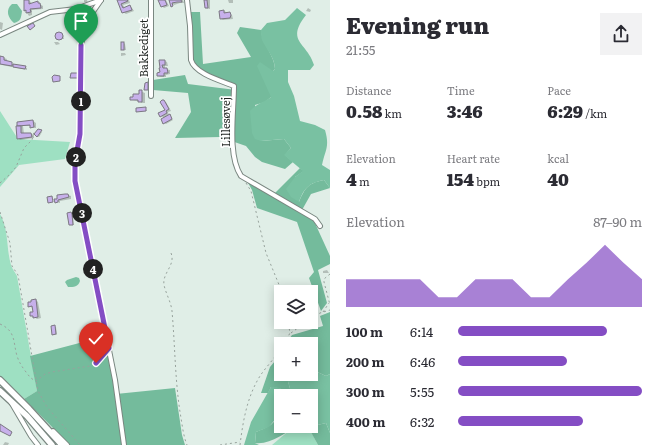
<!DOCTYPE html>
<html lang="en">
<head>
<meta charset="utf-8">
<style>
	body { margin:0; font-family:Literata,serif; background:#f2f2f3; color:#2b2b33; height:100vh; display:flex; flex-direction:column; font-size:15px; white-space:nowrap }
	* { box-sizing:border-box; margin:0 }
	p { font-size:13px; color:#7c7c81 }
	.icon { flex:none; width:22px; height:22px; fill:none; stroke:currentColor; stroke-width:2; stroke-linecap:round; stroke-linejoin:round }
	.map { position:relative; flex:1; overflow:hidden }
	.sheet { display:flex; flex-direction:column; background:#fff; width:328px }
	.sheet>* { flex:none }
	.buttons { position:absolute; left:274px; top:285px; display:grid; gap:8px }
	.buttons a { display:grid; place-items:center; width:44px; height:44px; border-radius:0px; background:#fff; box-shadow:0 2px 10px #0003; font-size:20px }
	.pin { position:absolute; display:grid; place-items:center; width:34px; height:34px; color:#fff; margin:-41px -17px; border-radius:50% 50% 50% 0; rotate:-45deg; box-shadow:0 0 4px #0007 }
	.pin .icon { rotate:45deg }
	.km { position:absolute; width:20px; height:20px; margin:-10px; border-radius:50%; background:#222; color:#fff; font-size:11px; line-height:20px; text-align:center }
	.round { display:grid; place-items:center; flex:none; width:42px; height:42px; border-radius:0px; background:#f2f2f3 }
	.overview { display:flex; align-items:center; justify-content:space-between; height:68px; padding:0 16px }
	h1 { font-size:22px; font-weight:800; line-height:30px }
	.stats { display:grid; grid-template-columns:repeat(3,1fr); gap:6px; height:68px; padding:4px 16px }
	.stats div { display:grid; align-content:center }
	.stats b { font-size:17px; font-weight:800 }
	.stats small { font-size:11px; font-weight:400 }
	.stats p { font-size:11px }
	.chart { height:112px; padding:8px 16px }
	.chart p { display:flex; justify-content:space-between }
	.chart svg { width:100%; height:72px; margin-top:4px; fill:#844dc4; opacity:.7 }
	ul { padding:0 16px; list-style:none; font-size:13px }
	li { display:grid; grid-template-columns:64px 48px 1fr; align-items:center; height:30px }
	li i { height:10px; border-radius:5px; background:#844dc4 }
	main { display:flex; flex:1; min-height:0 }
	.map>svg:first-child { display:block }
	.green { fill:#9ee0c2 }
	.forest { fill:#74bb9c }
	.water { fill:#79c1a2 }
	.shadow { fill:#0003 }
	.building { fill:#c7b0eb; stroke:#7b7782 }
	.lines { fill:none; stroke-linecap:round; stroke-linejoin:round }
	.minor-casing { stroke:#7a8781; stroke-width:6 }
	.highway-casing { stroke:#7a8781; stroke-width:8 }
	.path { stroke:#97a29c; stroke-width:1; stroke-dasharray:2 3; stroke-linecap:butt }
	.minor { stroke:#fff; stroke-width:4 }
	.highway { stroke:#fff; stroke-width:5.5 }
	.route-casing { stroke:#fff; stroke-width:8 }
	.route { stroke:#844dc4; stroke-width:5 }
	.labels { text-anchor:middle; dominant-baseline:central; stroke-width:3.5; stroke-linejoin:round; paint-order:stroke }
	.street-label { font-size:11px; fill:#1e2320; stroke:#fff }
</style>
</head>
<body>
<main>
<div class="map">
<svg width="330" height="445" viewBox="0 0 330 445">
	<rect width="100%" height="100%" fill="#e0eee7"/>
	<g class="green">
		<path d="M0,111l18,28 52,3 -5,17 -46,6 -19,22z"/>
		<path d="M0,214c9,16 6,34 11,51 1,4 4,7 6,11l20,115 -13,8 -24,-23z"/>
		<path d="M298,426h10l10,19h-46l19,-16z"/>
	</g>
	<g class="forest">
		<path d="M189,12h11l3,52 48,-7 -14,-24 3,-6 21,3c1,14 14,26 14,39l-2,2 -2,26 -6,5 -10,3 6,36 23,-2 7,9 -6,7 8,7 -8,7 -23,-7 -7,-5 -9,-11 -26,-9 -45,1 16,-26 -3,-19 -35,-3v-10l32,-5 3,9 48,6v-4c-13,-6 -39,-12 -44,-27z"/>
		<path d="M300,168l4,3 -9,6 4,25c6,-15 10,-19 25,-22l6,8 -19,6 -9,16 -28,-16z"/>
		<path d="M247,181l67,40 16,35v8l-12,6 9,33 -6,8 -12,-33 5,-6 -17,-50 -40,-14 -5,-18z"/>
		<path d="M330,312v62l-4,2 -15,-7v-15l2,-7 -2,-3 -11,-1 -1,1h-10l-2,-2 5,-7 31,-9 -3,-10z"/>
		<path d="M106,336l10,58 59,-6 7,47 3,10h-115l-46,-46 13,-8 -7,-35z"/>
		<path d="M280,355h1v19h5l6,22h-9l-2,-7 -10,-2 -3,6h-7l9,-26z"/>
		<path d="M281,401v25h17c-13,6 -27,19 -43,17l1,-11c9,-4 17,-6 21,-15 2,-6 1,-11 4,-16z"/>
		<path d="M326,423l4,10v12h-12l-6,-11 -3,-7z"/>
	</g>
	<g class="water">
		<path d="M12,4h5l5,7c-1,7 -1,10 -8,12 -6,-5 -9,-13 -2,-19z"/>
		<path d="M297,8l9,7c-21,27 1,27 8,50l-4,5h-22v12l6,14 6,25 15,4 10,5c5,17 0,20 -3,35l8,5v18l-6,-8c-15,3 -20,8 -25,22l-8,-5 -5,-8 9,-12 8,-6 -19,-16 7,-7 -7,-9 -23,2 -6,-2 -3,-6 -2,-22c7,-8 13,-8 21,-14l-14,-31 3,-4 13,9 2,-2c0,-11 -9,-20 -13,-29 -1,-3 -1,-7 -1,-10l6,-7 18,-3z"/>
		<path d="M76,277l3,1 1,3c-2,6 -6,6 -12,6l-3,-5 2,-2z"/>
		<path d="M311,369l15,7 4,-2v59l-4,-10 -17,4 -1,-1h3v-30h-19l-6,-22h25z"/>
		<path d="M271,387h6l4,2 2,7h-2l-4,21 -8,10 -13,5 -1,11 4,2h-15l7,-23z"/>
	</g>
	<g class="shadow">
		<path d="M84,0h3l1,3 -4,-1z"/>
		<path d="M121,0h8l1,3 -7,2 2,3 5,-2 2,2 2,3 -8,3 -3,-2 -2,-3z"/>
		<path d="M160,0h6l3,6 -5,2 -2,-2z"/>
		<path d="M171,0h12l1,3h-4l-6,2 -3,-2z"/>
		<path d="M205,0h7h-2v9l-5,-1z"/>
		<path d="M228,0h5v3h-4z"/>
		<path d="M29,1l2,1 1,3 6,-2 5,3v3l-11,1v5l-3,1 -4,-6z"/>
		<path d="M308,8l3,2 -1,2 -4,-1z"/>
		<path d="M224,11l8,4 1,4 -10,1 -2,-1z"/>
		<path d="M0,22l3,1 -1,7 -2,-1z"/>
		<path d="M57,33l6,1 1,5h-7z"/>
		<path d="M54,42h4l2,2 -4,1z"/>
		<path d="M124,43l1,1 1,6h-4z"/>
		<path d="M121,53h4l1,2 -5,1z"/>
		<path d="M4,58l3,1 -1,3 19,5 2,1v2l-25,-5 -2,-1v-3z"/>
		<path d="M160,61h5l2,1 1,4h-3v3l5,1v4l-4,1v2h-5l-3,-1 3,-3z"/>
		<path d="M140,91l5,2v10h-3l-3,-2 -6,-1 -2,-1 9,-4z"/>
		<path d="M164,101l2,1 5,9 -3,1 1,3 4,5 -7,4 -2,-1 1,-5 -4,-2 5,-6z"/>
		<path d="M145,108l2,3h-10z"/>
		<path d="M33,121l3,2v5h-2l-3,-2h-8l1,8h7l3,1v3l-14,2 -2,-2v-16z"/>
		<path d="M40,130l2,2 -3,5 -2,-1z"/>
		<path d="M68,195l3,1v3l-11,2v2l-4,-1v-2z"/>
		<path d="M70,213l3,3 1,9h-4z"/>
		<path d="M327,270l2,3h-6v-2z"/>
		<path d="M36,300l2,2 3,16 -4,1 -6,-4 3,-2 -1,-5 -4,-2z"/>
		<path d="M55,327h1l1,8 -4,-1z"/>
		<path d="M5,442l4,1 -1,2h-5z"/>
	</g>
	<g class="building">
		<path d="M24,0h5v4l9,-3v2h2l1,5 -11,1 1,3 -5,1v-3l-2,1z"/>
		<path d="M117,0h10l1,1 -7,3 2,4 7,-3 2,5 -10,3z"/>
		<path d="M158,0h7l2,5 -6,2z"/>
		<path d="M169,0h12l1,2h-5l-5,1 1,3 -2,1z"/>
		<path d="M204,0h3l1,8h-3z"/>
		<path d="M224,10v3l6,-1 1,3 -1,3 -10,1 -1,-8z"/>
		<path d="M33,23l2,3 -5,4 -3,-4z"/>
		<circle cx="59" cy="36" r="4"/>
		<rect x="121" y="42" width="3" height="8"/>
		<path d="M0,56l4,1v3l8,2v4l-12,-2z"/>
		<path d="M159,60h6v5h-3l1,3h4l1,5h-4v3h-7v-3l3,-1 -1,-4h1z"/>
		<path d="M13,64l13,2 -1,3 -12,-2z"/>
		<path d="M71,73h7l1,5h-9z"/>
		<path d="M54,75l6,1v5l-7,1 -1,-5z"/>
		<path d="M148,82v8h-4l1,-7z"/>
		<path d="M139,90h3v12h-4v-2h-8v-3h3v-3h6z"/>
		<path d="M162,100h2l5,9 -3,2 1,2 -7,4 -2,-4 7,-3 -5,-8z"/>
		<path d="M146,107v4l-10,1v-4z"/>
		<path d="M170,114l2,5 -9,5 -2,-5z"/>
		<path d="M33,120l1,7 -4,1v-3l-13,1v-4z"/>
		<path d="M16,126h5v7h10l1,4 -15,2z"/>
		<path d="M38,129l4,1 -5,7 -3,-3z"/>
		<path d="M65,194h3l1,3 -11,3v2l-3,1 -1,-4h3v-4z"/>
		<path d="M52,196l1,6 -5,1 -1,-6z"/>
		<path d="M71,212l1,2 1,11h-4l-2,-12z"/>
		<path d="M36,299l2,18 -5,1v-2h-3v-4h3l-1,-6 -4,1v-5h3v-2z"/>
		<path d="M55,325l1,9 -4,1 -1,-9z"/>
		<path d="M0,424l12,8 -2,4 -10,-5z"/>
	</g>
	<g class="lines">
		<g class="minor-casing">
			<g id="minor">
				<path d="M101,0l-14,20 -5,13 -2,101 -5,28v19l40,199 9,65"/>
				<path d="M151,0v96"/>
				<path d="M187,0l3,26 1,34c4,14 31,21 43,26 0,26 -7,69 7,90l74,43 5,7"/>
				<path d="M0,35l50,-23 26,-3 25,-9"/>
				<path d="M11,402l20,34 7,9"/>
				<path d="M53,431l14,14"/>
			</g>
		</g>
		<g class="highway-casing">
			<g id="highway">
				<path d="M0,380l29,29 33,36"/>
				<path d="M0,391l27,25 25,29"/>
			</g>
		</g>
		<g class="path">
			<path d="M0,183l9,-8 7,-8 8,-19 8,-8 2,-8"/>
			<path d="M246,183l5,8 15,62 16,39"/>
			<path d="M0,212l10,31 2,23 6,9 20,116 9,16 33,38"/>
			<path d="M171,253c5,12 -9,20 -7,32 2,9 7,17 8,26 3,34 3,68 8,101 2,11 3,23 7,33"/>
			<path d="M330,274l-6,5v3l6,23"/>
			<path d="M323,312l6,-9"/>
			<path d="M311,319l9,-6 10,-3"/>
			<path d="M0,324c16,7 13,18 17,32 2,6 5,11 9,16 3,4 5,7 10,9l9,-7 7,-2 38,-6 6,-3 9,-10"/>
			<path d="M291,333l15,-11"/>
			<path d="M284,344l6,-11 -2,-11"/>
			<path d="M220,445l20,-3"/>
			<path d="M240,445c3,-24 7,-48 20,-69 6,-9 15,-18 21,-28"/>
		</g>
		<use href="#minor" class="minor"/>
		<use href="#highway" class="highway"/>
	</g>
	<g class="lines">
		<g class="route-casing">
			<path id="route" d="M81,45l-1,89 -5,28v19l34,167 -13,15"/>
		</g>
		<use href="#route" class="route"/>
	</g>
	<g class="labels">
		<g class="street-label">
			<text transform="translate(143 48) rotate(-90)">Bakkediget</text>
			<text transform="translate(225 122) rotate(-90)">Lillesøvej</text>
		</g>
	</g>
</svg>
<div class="buttons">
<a><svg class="icon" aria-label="layers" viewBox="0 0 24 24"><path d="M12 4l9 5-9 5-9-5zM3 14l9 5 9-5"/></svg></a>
<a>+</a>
<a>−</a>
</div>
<div class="pin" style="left:81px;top:45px;background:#1e9e55"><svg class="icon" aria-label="arrive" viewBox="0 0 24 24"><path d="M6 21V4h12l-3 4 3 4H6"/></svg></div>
<div class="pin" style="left:96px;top:363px;background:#d93025"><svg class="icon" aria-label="check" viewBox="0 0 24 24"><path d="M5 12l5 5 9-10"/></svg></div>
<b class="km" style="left:81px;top:101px">1</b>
<b class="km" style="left:76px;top:157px">2</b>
<b class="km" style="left:82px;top:213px">3</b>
<b class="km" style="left:93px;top:269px">4</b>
</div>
<section class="sheet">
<div class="overview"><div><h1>Evening run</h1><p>21:55</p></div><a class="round"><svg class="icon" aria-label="share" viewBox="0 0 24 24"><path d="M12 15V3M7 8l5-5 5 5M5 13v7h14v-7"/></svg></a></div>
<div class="stats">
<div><p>Distance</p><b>0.58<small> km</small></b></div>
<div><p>Time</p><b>3:46</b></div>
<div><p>Pace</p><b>6:29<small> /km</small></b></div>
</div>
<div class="stats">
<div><p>Elevation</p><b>4<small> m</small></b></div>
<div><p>Heart rate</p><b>154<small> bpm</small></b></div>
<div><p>kcal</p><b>40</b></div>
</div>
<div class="chart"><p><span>Elevation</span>87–90 m</p>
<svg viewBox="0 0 160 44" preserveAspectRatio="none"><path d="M0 44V27L10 27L20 27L30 27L40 27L50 38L60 38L70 27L80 27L90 27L100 38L110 38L120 27L130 17L140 6L150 17L160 27V44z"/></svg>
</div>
<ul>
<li><b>100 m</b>6:14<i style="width:81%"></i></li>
<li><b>200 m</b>6:46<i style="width:59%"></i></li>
<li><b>300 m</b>5:55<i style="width:100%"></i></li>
<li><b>400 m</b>6:32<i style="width:68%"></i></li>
</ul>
</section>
</main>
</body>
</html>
